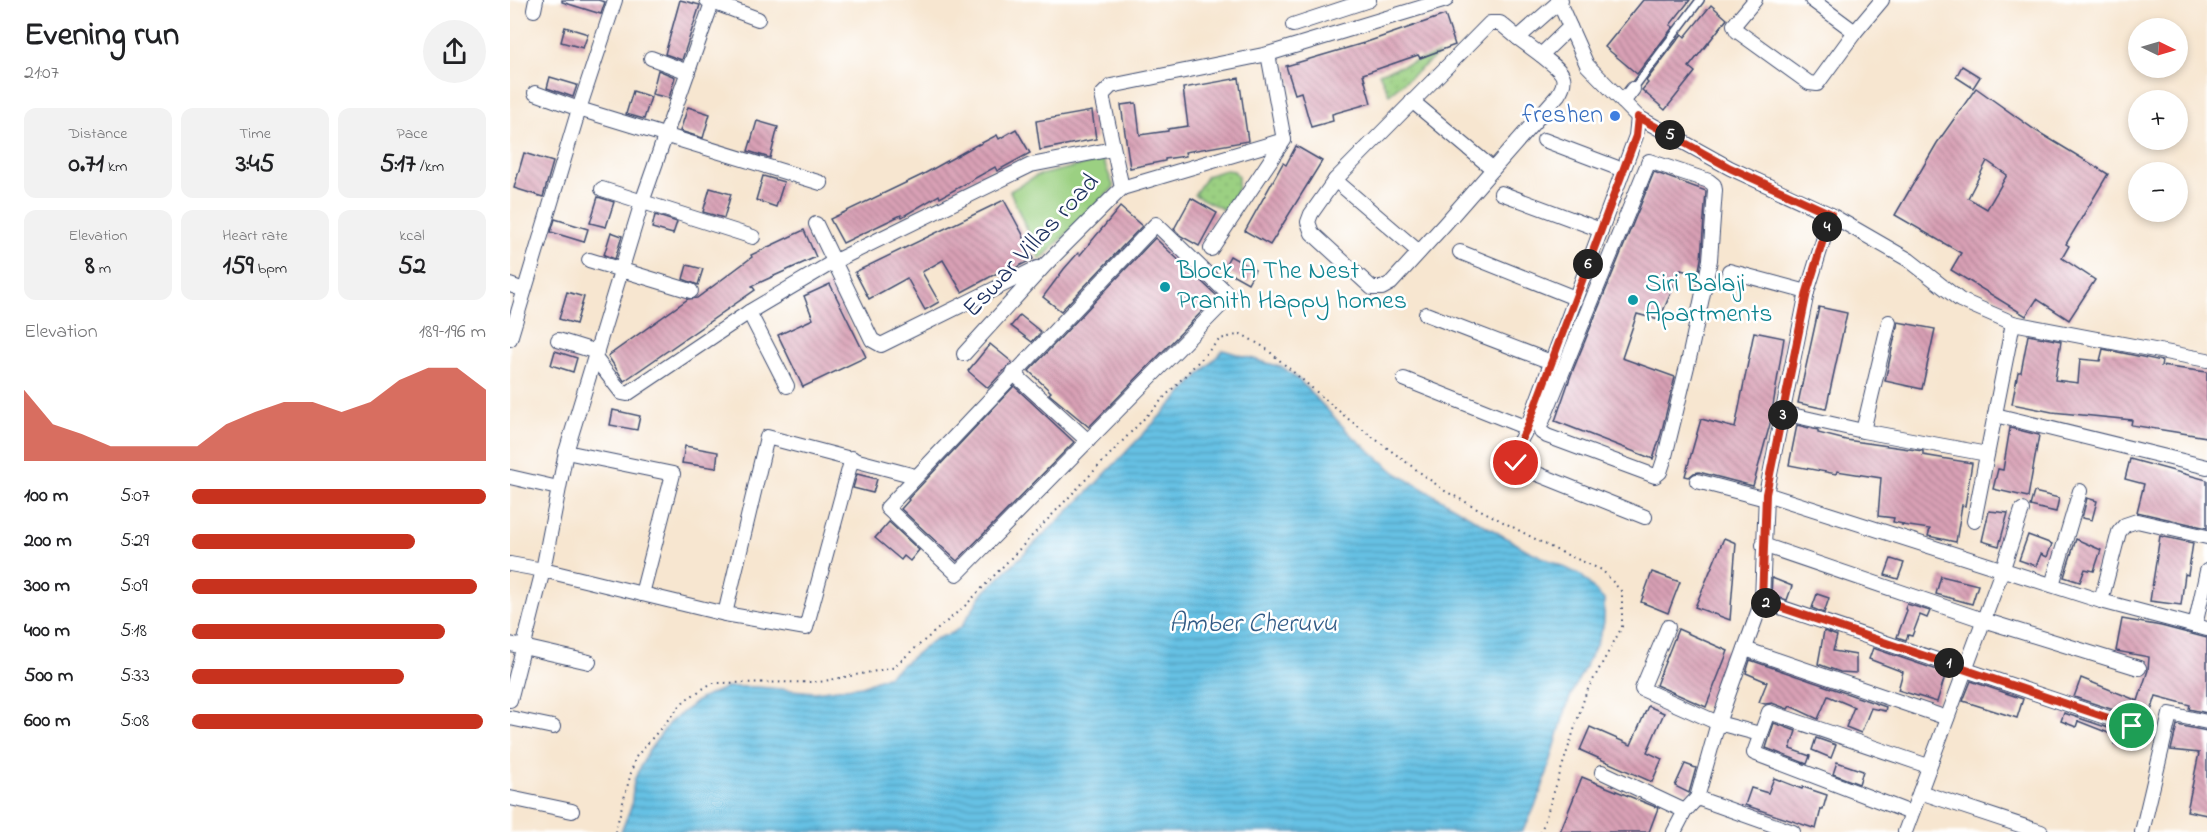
<!DOCTYPE html>
<html lang="en">
<head>
<meta charset="utf-8">
<style>
	body { margin:0; font-family:"Indie Flower",sans-serif; background:#f2f2f2; color:#202124; height:100vh; display:flex; flex-direction:column; font-size:22px; white-space:nowrap }
	* { box-sizing:border-box; margin:0 }
	p { font-size:20px; color:#757577 }
	.icon { flex:none; width:33px; height:33px; fill:none; stroke:currentColor; stroke-width:2; stroke-linecap:round; stroke-linejoin:round }
	.map { position:relative; flex:1; overflow:hidden }
	.side { display:flex; flex-direction:column; background:#fff; width:510px }
	.side>* { flex:none }
	.needle { width:39px; rotate:95deg }
	.fabs { position:absolute; left:1618px; top:18px; display:grid; gap:12px }
	.fabs a { display:grid; place-items:center; width:60px; height:60px; border-radius:50%; background:#fff; box-shadow:0 3px 9px #0003; font-size:30px }
	.pin { position:absolute; display:grid; place-items:center; width:51px; height:51px; color:#fff; margin:-26px; border:3px solid #fff; border-radius:50%; box-shadow:0 2px 6px #0007 }
	.km { position:absolute; width:30px; height:30px; margin:-15px; border-radius:50%; background:#222; color:#fff; font-size:16px; line-height:30px; text-align:center }
	.round { display:grid; place-items:center; flex:none; width:63px; height:63px; border-radius:32px; background:#f2f2f2 }
	.headline { display:flex; align-items:center; justify-content:space-between; height:102px; padding:0 24px }
	h1 { font-size:33px; font-weight:700; line-height:45px }
	.metrics { display:grid; grid-template-columns:repeat(3,1fr); gap:9px; height:102px; padding:6px 24px }
	.metrics div { display:grid; align-content:center; border-radius:12px; background:#f2f2f2; text-align:center }
	.metrics b { font-size:26px; font-weight:700 }
	.metrics small { font-size:16px; font-weight:400 }
	.metrics p { font-size:16px }
	.chart { height:168px; padding:12px 24px }
	.chart p { display:flex; justify-content:space-between }
	.chart svg { width:100%; height:108px; margin-top:6px; fill:#c8321e; opacity:.7 }
	ul { padding:0 24px; list-style:none; font-size:20px }
	li { display:grid; grid-template-columns:96px 72px 1fr; align-items:center; height:45px }
	li i { height:15px; border-radius:8px; background:#c8321e }
	main { display:flex; flex:1; min-height:0 }
	.map>svg:first-child { display:block }
	.grass { fill:url(#grass-dots); stroke:#5b8070; stroke-width:1.5 }
	.park { fill:#9bd082; stroke:#5b8070; stroke-width:1.5 }
	.water { fill:url(#water-rules); stroke:#4078a1; stroke-width:1.5 }
	.building { fill:url(#building-back-hatch); fill-rule:evenodd }
	.lines { fill:none; stroke-linecap:round; stroke-linejoin:round }
	.service-casing { stroke:#3c4a6f; stroke-width:10 }
	.minor-casing { stroke:#3c4a6f; stroke-width:16 }
	.path { stroke:#3c4a6f; stroke-width:2; stroke-dasharray:1.5 4.5; stroke-linecap:butt }
	.service { stroke:#fff; stroke-width:7 }
	.minor { stroke:#fff; stroke-width:14 }
	.route-casing { stroke:#fff; stroke-width:12 }
	.route { stroke:#c8321e; stroke-width:8 }
	.shop-dot { fill:#3f7fe0; stroke:#fff; stroke-width:2 }
	.culture-dot { fill:#0f9aa8; stroke:#fff; stroke-width:2 }
	.labels { text-anchor:middle; dominant-baseline:central; stroke-width:5; stroke-linejoin:round; paint-order:stroke }
	.shop-label { font-size:26px; fill:#366cbe; stroke:#fff; text-anchor:end }
	.street-label { font-size:26px; fill:#1b2f5e; stroke:#fff }
	.culture-label { font-size:26px; fill:#0d838f; stroke:#fff; text-anchor:start }
	.water-label { font-size:27px; font-style:italic; fill:#325b86; stroke:#fff }
</style>
</head>
<body>
<main>
<section class="side">
<div class="headline"><div><h1>Evening run</h1><p>21:07</p></div><a class="round"><svg class="icon" aria-label="share" viewBox="0 0 24 24"><path d="M12 15V3M7 8l5-5 5 5M5 13v7h14v-7"/></svg></a></div>
<div class="metrics">
<div><p>Distance</p><b>0.71<small> km</small></b></div>
<div><p>Time</p><b>3:45</b></div>
<div><p>Pace</p><b>5:17<small> /km</small></b></div>
</div>
<div class="metrics">
<div><p>Elevation</p><b>8<small> m</small></b></div>
<div><p>Heart rate</p><b>159<small> bpm</small></b></div>
<div><p>kcal</p><b>52</b></div>
</div>
<div class="chart"><p><span>Elevation</span>189–196 m</p>
<svg viewBox="0 0 160 44" preserveAspectRatio="none"><path d="M0 44V15L10 29L20 33L30 38L40 38L50 38L60 38L70 29L80 24L90 20L100 20L110 24L120 20L130 11L140 6L150 6L160 15V44z"/></svg>
</div>
<ul>
<li><b>100 m</b>5:07<i style="width:100%"></i></li>
<li><b>200 m</b>5:29<i style="width:76%"></i></li>
<li><b>300 m</b>5:09<i style="width:97%"></i></li>
<li><b>400 m</b>5:18<i style="width:86%"></i></li>
<li><b>500 m</b>5:33<i style="width:72%"></i></li>
<li><b>600 m</b>5:08<i style="width:99%"></i></li>
</ul>
</section>
<div class="map">
<svg width="1697" height="832" viewBox="0 0 1697 832">
	<defs>
		<pattern id="grass-dots" width="8" height="8" patternUnits="userSpaceOnUse" patternTransform="scale(1.5)"><rect width="8" height="8" fill="#9bd082"/><path d="M2 2h.1M6 6h.1" fill="none" stroke="#85b373" stroke-width="1.8" stroke-linecap="round"/></pattern>
		<pattern id="water-rules" width="6" height="5" patternUnits="userSpaceOnUse" patternTransform="scale(1.5)"><rect width="6" height="5" fill="#66c1e4"/><path d="M0 2.5h6" fill="none" stroke="#539dbc"/></pattern>
		<pattern id="building-back-hatch" width="6" height="6" patternUnits="userSpaceOnUse" patternTransform="scale(1.5)"><rect width="6" height="6" fill="#d9a0b5"/><path d="M-1 5l2 2M0 0l6 6M5-1l2 2" fill="none" stroke="#af8396"/></pattern>
	</defs>
	<rect width="100%" height="100%" fill="#fff"/>
	<filter id="ink" filterUnits="userSpaceOnUse"><feTurbulence type="fractalNoise" baseFrequency=".0167" numOctaves="2"/><feDisplacementMap in="SourceGraphic" scale="12" xChannelSelector="R" yChannelSelector="G"/><feConvolveMatrix kernelMatrix="1 2 1 2 8 2 1 2 1" color-interpolation-filters="sRGB"/></filter>
	<filter id="wash" filterUnits="userSpaceOnUse"><feTurbulence type="fractalNoise" baseFrequency=".008" numOctaves="4" result="noise"/><feDisplacementMap in="SourceGraphic" scale="24" xChannelSelector="R" yChannelSelector="G"/><feGaussianBlur stdDeviation="1.35" result="paint"/><feColorMatrix in="noise" values="0 0 0 0 0 0 0 0 0 0 0 0 0 0 0 0 0 1.4 0 .05"/><feComposite in="paint" operator="in"/></filter>
	<g filter="url(#wash)">
		<rect width="100%" height="100%" fill="#f7e6d0"/>
		<g class="grass">
			<path d="M929,54l-50,40 -10,-21z"/>
			<path d="M715,170l9,1 4,5v12l-12,23 -32,-16 13,-19z"/>
		</g>
		<path class="park" d="M593,160l11,27 -74,73 -30,-69 26,-15z"/>
		<path class="water" d="M713,350l61,18 17,14 49,52 46,39 131,77 54,25 23,25c0,9 1,19 -1,27 -8,27 -26,50 -35,76 -15,43 -22,89 -46,129h-901l10,-25 3,-27 14,-28 21,-29 31,-24 27,-12h30l57,5 48,-6 27,-11 46,-36 17,-6 10,-7 20,-32 106,-102z"/>
		<g id="blocks">
			<g class="building">
				<path d="M52,0h36l7,2 -4,12 -39,-12z"/>
				<path d="M170,0l20,5 -18,55 -17,-6z"/>
				<path d="M1133,0h47l-20,25 3,2 -36,47 -32,-27z"/>
				<path d="M1201,5l16,14 -38,48 6,5 -30,38 -23,-20 6,-7 -2,-2 36,-47 3,3z"/>
				<path d="M935,15l10,30 -35,13 -2,-3 -55,19 8,29 -39,11 1,7 -22,6 -10,-35 -6,2 -9,-28 78,-23z"/>
				<path d="M55,27l23,7 -5,14 -22,-6z"/>
				<path d="M1452,66l18,11 -7,11 -17,-11z"/>
				<path d="M148,70l17,7 -6,21 -17,-4z"/>
				<path d="M40,77l27,8 -4,12 -26,-9z"/>
				<path d="M729,78l9,63 -63,11 1,4 -21,3v2l-35,7 -9,-63 15,-2 4,32 28,-4v-2l20,-3 -5,-38z"/>
				<path d="M1466,88l59,42 73,44 -42,70 3,2 -7,12 33,22 -26,40 -32,-21 -11,17 -75,-46 10,-17 -66,-38 42,-72zM1477,161l20,14 -20,34 -19,-11z"/>
				<path d="M123,91l18,6 -7,22 -18,-5z"/>
				<path d="M178,107l22,7 -7,24 -23,-7z"/>
				<path d="M582,111l4,28 -56,11 -4,-29z"/>
				<path d="M247,121l21,6 -8,31 -22,-7z"/>
				<path d="M506,129l14,24 -33,18 -2,-4 -55,31 -1,-3 -37,22 -1,-2 -58,28 -13,-24 92,-44 56,-31v1l19,-10 2,4z"/>
				<path d="M786,146l26,15 -52,84 -25,-14 38,-68 3,2z"/>
				<path d="M14,153l29,9 -10,35 -29,-9z"/>
				<path d="M1144,172l52,19 -5,68 -3,16 -17,-5 -22,50 -22,-6 -15,44 53,19 -14,57 -8,25 -98,-38 16,-46z"/>
				<path d="M253,176l21,6 -8,25 -20,-7z"/>
				<path d="M200,188l21,6 -7,24 -21,-6z"/>
				<path d="M88,197l16,5 -8,25 -16,-4z"/>
				<path d="M681,198l26,15 -18,33 -18,-10 -7,-7z"/>
				<path d="M494,200l18,33 11,26 -30,15 -2,-3 -39,21 -19,-32 -21,12 17,30 -14,8 -18,-32 -38,21 -14,-27z"/>
				<path d="M610,207l22,19 -81,85 -18,-14 21,-28 14,-16 2,2z"/>
				<path d="M145,215l22,7 -4,12 -21,-6z"/>
				<path d="M45,219l33,10 -4,13 -33,-10z"/>
				<path d="M294,230l12,27 -64,29 3,4 -131,91 -16,-25 80,-57 9,-1 55,-41 -1,-2z"/>
				<path d="M101,232l11,4 -7,23 -11,-4z"/>
				<path d="M645,238l62,58 -128,131 -40,-33 2,-2 -22,-21z"/>
				<path d="M720,256l25,14 -7,13 -25,-14z"/>
				<path d="M177,265l16,4 -5,16 -15,-6z"/>
				<path d="M320,284l36,73 -63,30 -25,-52 35,-16 -9,-23z"/>
				<path d="M57,292l17,5 -8,27 -17,-5z"/>
				<path d="M1309,307l28,6 -21,96 -28,-6z"/>
				<path d="M510,315l21,17 -9,10 -21,-16z"/>
				<path d="M1388,322l37,7 -13,60 -37,-8z"/>
				<path d="M1244,332l30,6 -14,86 -17,62 -54,-14 -5,1 -5,4 -4,-1 16,-57 34,9z"/>
				<path d="M1518,335l33,6 -6,39 23,3 2,-24 20,2 3,-12 59,12 -1,5 46,6v65l-76,-12 1,-5 -80,-8 -40,-8 6,-32h3z"/>
				<path d="M480,344l22,18 -24,26 -20,-17z"/>
				<path d="M45,351l22,7 -4,14 -22,-7z"/>
				<path d="M504,386l60,56 -117,119 -56,-52 8,-9 -1,-1z"/>
				<path d="M103,410l27,6 -3,14 -27,-5z"/>
				<path d="M1287,425l21,5v3l28,7 77,11v4l49,8 -7,43 -3,-1 -6,37 -28,-6 2,-7 -28,-4 1,-1 -10,-2 1,-4 -16,-2 3,-38 -44,-7 -1,3 -47,-9z"/>
				<path d="M1500,428l29,7 -11,62 -35,-8 5,-20 5,1z"/>
				<path d="M175,446l33,6 -2,16 -34,-5z"/>
				<path d="M1620,459l77,21v48l-70,-16 7,-28 -19,-5z"/>
				<path d="M347,474l20,5 -4,14 -20,-5z"/>
				<path d="M1524,492l25,6 -3,14 -26,-6z"/>
				<path d="M1577,498l10,3 -5,19 -10,-2z"/>
				<path d="M1479,511l19,2 -9,33 -17,-5z"/>
				<path d="M379,522l30,28 -9,11 -6,-5 -3,4 -26,-22z"/>
				<path d="M1518,535l24,9 -5,13 -6,-3 -5,12 -17,-6z"/>
				<path d="M1650,536l33,7 -5,32 -3,-1 -4,31 -31,-4z"/>
				<path d="M1214,538l12,5 -6,77 -35,-13z"/>
				<path d="M1566,539l25,11 -7,21 -9,-2 -5,13 -16,-5z"/>
				<path d="M1381,559l13,4 -6,16 -13,-4z"/>
				<path d="M1142,572l28,10 -12,31 -27,-11z"/>
				<path d="M1431,576l37,9 -6,19 -36,-10z"/>
				<path d="M1262,578l20,8 -5,14 -16,-5z"/>
				<path d="M1307,594l12,4 -5,15 -12,-5z"/>
				<path d="M1397,604l23,7 -3,7 -7,-3 -8,21 -4,-1 -2,5 -9,-3 10,-27 -2,-1z"/>
				<path d="M1612,619l39,7 46,12v75l-18,-4 1,-4 -34,-9 -10,31 -5,-1 -2,-5 -4,-4 -61,-20 7,-19 57,23 10,-31 1,-13 -33,-6z"/>
				<path d="M1168,629l50,22 -22,56 -50,-22z"/>
				<path d="M1314,631l13,5 -4,15 23,4v18l-16,-1 -22,-8z"/>
				<path d="M1363,648l73,25 -9,29 -39,-12 5,-18 -34,-13z"/>
				<path d="M1240,660l136,47 -1,4 -14,-3 -10,25 -15,-6 8,-20 -26,-11 -10,23 -28,-13 -2,3 -16,-6 -7,1 -6,-2 8,-20 -21,-9z"/>
				<path d="M1461,681l52,18 -6,19 -54,-17z"/>
				<path d="M1138,706l16,7 -17,39 15,7 -10,23 -72,-32 10,-23 41,18z"/>
				<path d="M1554,713l65,22h5l5,-4 -5,18 -20,-5 2,-8 -38,-15 -2,6 -15,-6z"/>
				<path d="M1264,723l22,8 -6,18 20,7 -3,8 -41,-16z"/>
				<path d="M1667,725l30,6v84l-20,-4 12,-58 -28,-3z"/>
				<path d="M1306,738l20,7 -5,13 -19,-8z"/>
				<path d="M1327,762l26,9 -4,13 -26,-10z"/>
				<path d="M1175,764l11,4 -7,25 -14,-7z"/>
				<path d="M1072,777l76,31 -9,24h-89z"/>
				<path d="M1264,778l28,11 1,-2 24,8 -4,14h-2l-5,20 -71,-24 6,-17 17,5z"/>
			</g>
		</g>
	</g>
	<g filter="url(#ink)">
		<use href="#blocks" fill-opacity="0" stroke="#3c4a6f" stroke-width="1.5"/>
		<g class="lines">
			<g class="service-casing">
				<path id="service" d="M1123,89l67,-89"/>
			</g>
			<g class="minor-casing">
				<g id="minor">
					<path d="M197,0l51,19"/>
					<path d="M1048,0l29,65 51,52 92,51 101,47 78,45 51,40 53,23 194,37"/>
					<path d="M1051,0l-43,38 -18,-15h-10l-155,157 -24,34 -3,8 4,11 60,55h10l9,-5 53,-58 114,-130c14,-21 -1,-26 -17,-40l29,-28"/>
					<path d="M1245,0l-21,25 3,6 72,52 8,1 38,-52"/>
					<path d="M1302,0l43,32 27,-32"/>
					<path d="M24,10l2,-10"/>
					<path d="M783,25l76,-25"/>
					<path d="M1008,38l23,17"/>
					<path d="M141,58l37,14"/>
					<path d="M25,93l44,16 242,74"/>
					<path d="M902,101l81,68"/>
					<path d="M1113,102l10,-13"/>
					<path d="M1128,117l-2,19 -109,292c-5,11 -20,28 -7,39l125,50"/>
					<path d="M1034,140l79,30"/>
					<path d="M1139,161l60,20 5,4 1,5 -5,70 -20,94 -26,106 -4,12 -5,4 -108,-40 -6,-4 -1,-5z"/>
					<path d="M825,180l84,72"/>
					<path d="M612,188l162,-48"/>
					<path d="M92,189l151,48"/>
					<path d="M991,193l100,37"/>
					<path d="M306,224l56,116 9,5 156,-77"/>
					<path d="M646,224l74,72 -273,278 -70,-66z"/>
					<path d="M701,249l73,-109 -16,-86"/>
					<path d="M950,252l115,46"/>
					<path d="M79,260l102,31"/>
					<path d="M1219,271l78,21"/>
					<path d="M0,285l14,5"/>
					<path d="M239,312l38,74"/>
					<path d="M916,314l125,48"/>
					<path d="M0,339l69,-230 36,-109"/>
					<path d="M48,340l39,12"/>
					<path d="M454,354l81,-89 77,-77 -20,-93 9,-9 157,-32 178,-54"/>
					<path d="M85,358l27,35 5,1 122,-82 86,-51 196,-96 82,-16"/>
					<path d="M503,373l75,68"/>
					<path d="M894,379l123,49"/>
					<path d="M1273,413l80,18 124,23"/>
					<path d="M1485,415l212,52"/>
					<path d="M1353,431l26,-109"/>
					<path d="M56,452l107,22 -31,120"/>
					<path d="M0,477l48,11"/>
					<path d="M1187,481l69,18"/>
					<path d="M1256,494l335,107 106,28"/>
					<path d="M1464,521l39,-198"/>
					<path d="M1253,545l220,75 156,48"/>
					<path d="M0,564l33,6 182,44 81,14 46,-170"/>
					<path d="M1542,585l28,-94"/>
					<path d="M1252,601l370,125"/>
					<path d="M1591,601l18,-69 6,-7 12,-4 70,16"/>
					<path d="M215,614l42,-177 148,39"/>
					<path d="M1685,626l12,-55"/>
					<path d="M1158,627l-26,62 76,34 42,11"/>
					<path d="M0,644l79,18"/>
					<path d="M1235,649l202,69"/>
					<path d="M0,700l33,-130 23,-118 76,-250 71,-202"/>
					<path d="M0,718l43,9"/>
					<path d="M1092,772l83,39"/>
					<path d="M1410,792l121,40"/>
					<path d="M0,798l62,13"/>
					<path d="M1187,798l96,34"/>
					<path d="M1401,813l-157,-60 15,-41 159,54"/>
					<path d="M1164,832l11,-21 12,-13 21,-75 44,-122 4,-107 41,-202 24,-77"/>
					<path d="M1395,832l98,-264 19,-58"/>
					<path d="M1632,832l28,-118 37,8"/>
				</g>
			</g>
			<path class="path" d="M105,832l20,-74 50,-58 27,-17 107,-1 73,-14 74,-63 254,-266 21,-5 23,13 83,71 98,73 109,58 48,21 20,22v35l-36,66 -45,139"/>
			<use href="#service" class="service"/>
			<use href="#minor" class="minor"/>
		</g>
	</g>
	<g class="lines" filter="url(#ink)">
		<g class="route-casing">
			<path id="route" d="M1006,463l-1,-12 12,-23 109,-292 2,-19 92,51 101,46 -24,78 -41,202 -4,107 370,125"/>
		</g>
		<use href="#route" class="route"/>
	</g>
	<circle class="shop-dot" cx="1105" cy="116" r="6"/>
	<g class="culture-dot">
		<circle cx="655" cy="287" r="6"/>
		<circle cx="1123" cy="300" r="6"/>
	</g>
	<g class="labels">
		<g class="shop-label">
			<text x="1093" y="116">freshen</text>
		</g>
		<g class="street-label">
			<text transform="translate(522 246) rotate(-47)">Eswar Villas road</text>
		</g>
		<g class="culture-label">
			<text x="667" y="272">Block A The Nest<tspan x="667" dy="30">Pranith Happy homes</tspan></text>
			<text x="1135" y="285">Siri Balaji<tspan x="1135" dy="30">Apartments</tspan></text>
		</g>
		<g class="water-label">
			<text x="743" y="624">Amber Cheruvu</text>
		</g>
	</g>
</svg>
<div class="fabs">
<a><svg class="needle" viewBox="-14 -14 28 28"><path d="M0-13l5 13h-10z" fill="#e53935"/><path d="M0 13l5-13h-10z" fill="#757577"/></svg></a>
<a>+</a>
<a>−</a>
</div>
<div class="pin" style="left:1622px;top:726px;background:#1e9e55"><svg class="icon" aria-label="arrive" viewBox="0 0 24 24"><path d="M6 21V4h12l-3 4 3 4H6"/></svg></div>
<div class="pin" style="left:1006px;top:463px;background:#d93025"><svg class="icon" aria-label="check" viewBox="0 0 24 24"><path d="M5 12l5 5 9-10"/></svg></div>
<b class="km" style="left:1439px;top:663px">1</b>
<b class="km" style="left:1256px;top:603px">2</b>
<b class="km" style="left:1273px;top:415px">3</b>
<b class="km" style="left:1317px;top:227px">4</b>
<b class="km" style="left:1160px;top:135px">5</b>
<b class="km" style="left:1078px;top:264px">6</b>
</div>
</main>
</body>
</html>
